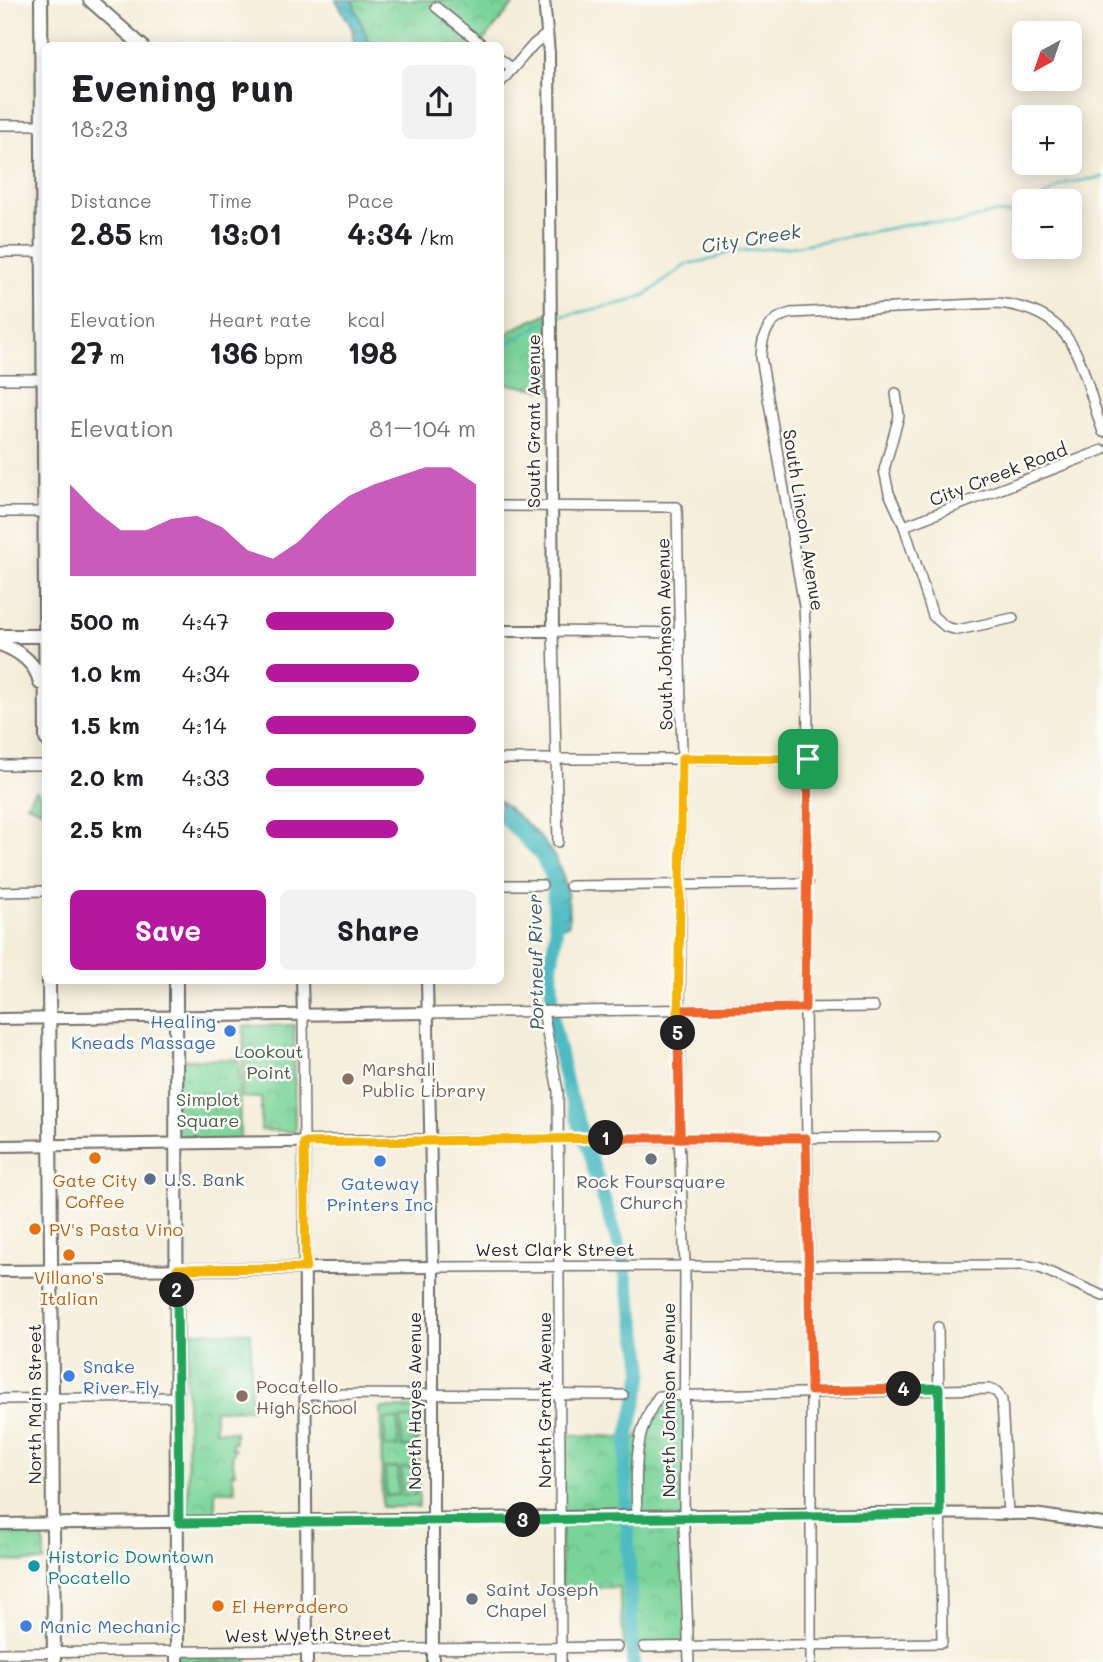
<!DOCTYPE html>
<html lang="en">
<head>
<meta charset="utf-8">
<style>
	body { margin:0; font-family:Mali,sans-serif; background:#f2f2f2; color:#202124; height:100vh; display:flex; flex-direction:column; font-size:26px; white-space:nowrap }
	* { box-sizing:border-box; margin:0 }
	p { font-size:23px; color:#757577 }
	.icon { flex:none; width:38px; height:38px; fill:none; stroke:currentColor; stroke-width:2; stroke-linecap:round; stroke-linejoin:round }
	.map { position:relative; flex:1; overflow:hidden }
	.drawer { position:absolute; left:42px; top:42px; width:462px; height:942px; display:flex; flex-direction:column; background:#fff; border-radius:10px; box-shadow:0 4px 18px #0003 }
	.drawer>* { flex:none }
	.needle { width:46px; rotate:220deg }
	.fabs { position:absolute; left:1012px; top:21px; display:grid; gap:14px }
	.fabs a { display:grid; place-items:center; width:70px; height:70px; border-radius:10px; background:#fff; box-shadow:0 4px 18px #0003; font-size:35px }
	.pin { position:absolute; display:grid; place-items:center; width:60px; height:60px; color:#fff; margin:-30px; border-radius:14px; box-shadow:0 4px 10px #0006 }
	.km { position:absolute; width:35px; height:35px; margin:-18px; border-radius:50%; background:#222; color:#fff; font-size:19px; line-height:35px; text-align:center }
	.round { display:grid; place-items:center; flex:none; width:74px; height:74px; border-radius:10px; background:#f2f2f2 }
	.headline { display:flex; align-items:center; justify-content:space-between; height:119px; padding:0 28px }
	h1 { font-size:38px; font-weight:700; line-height:52px }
	.figures { display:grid; grid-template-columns:repeat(3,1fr); gap:10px; height:119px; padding:7px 28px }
	.figures div { display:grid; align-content:center }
	.figures b { font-size:30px; font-weight:700 }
	.figures small { font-size:19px; font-weight:400 }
	.figures p { font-size:19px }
	.chart { height:196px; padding:14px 28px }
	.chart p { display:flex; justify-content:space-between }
	.chart svg { width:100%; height:126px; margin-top:7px; fill:#b5179e; opacity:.7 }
	.action { display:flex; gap:14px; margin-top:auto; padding:14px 28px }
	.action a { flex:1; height:80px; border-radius:10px; background:#b5179e; color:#fff; font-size:28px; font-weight:700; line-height:80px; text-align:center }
	.action a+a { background:#f2f2f2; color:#202124 }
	ul { padding:0 28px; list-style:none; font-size:23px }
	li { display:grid; grid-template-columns:112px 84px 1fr; align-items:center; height:52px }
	li i { height:18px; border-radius:9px; background:#b5179e }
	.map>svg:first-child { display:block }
	.park { fill:url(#park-crowns); stroke:#528062; stroke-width:2 }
	.garden { fill:#7ad49a; stroke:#528062; stroke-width:2 }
	.water { fill:url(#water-waves); stroke:#3c7476; stroke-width:2 }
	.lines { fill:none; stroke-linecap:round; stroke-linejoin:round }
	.stream { stroke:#4ebcc2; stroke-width:2.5 }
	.river { stroke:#4ebcc2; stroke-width:14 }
	.minor-casing { stroke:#716f68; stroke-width:12 }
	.tertiary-casing { stroke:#716f68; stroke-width:14 }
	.secondary-casing { stroke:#716f68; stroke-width:16 }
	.minor { stroke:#fff; stroke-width:9 }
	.tertiary { stroke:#fff; stroke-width:10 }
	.secondary { stroke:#fff; stroke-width:12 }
	.split-1-casing { stroke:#fff; stroke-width:14 }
	.split-2-casing { stroke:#fff; stroke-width:14 }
	.split-3-casing { stroke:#fff; stroke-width:14 }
	.split-4-casing { stroke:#fff; stroke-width:14 }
	.split-5-casing { stroke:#fff; stroke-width:14 }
	.split-6-casing { stroke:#fff; stroke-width:14 }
	.split-1 { stroke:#f0652b; stroke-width:9 }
	.split-2 { stroke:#f5b400; stroke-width:9 }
	.split-3 { stroke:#22a559; stroke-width:9 }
	.split-4 { stroke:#22a559; stroke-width:9 }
	.split-5 { stroke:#f0652b; stroke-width:9 }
	.split-6 { stroke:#f5b400; stroke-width:9 }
	.shop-dot { fill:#3f7fe0; stroke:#fdfcf7; stroke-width:2.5 }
	.education-dot { fill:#8d6e63; stroke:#fdfcf7; stroke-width:2.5 }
	.food-dot { fill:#e8710a; stroke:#fdfcf7; stroke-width:2.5 }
	.worship-dot { fill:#6b7280; stroke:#fdfcf7; stroke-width:2.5 }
	.service-dot { fill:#5c6f8a; stroke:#fdfcf7; stroke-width:2.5 }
	.culture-dot { fill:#0f9aa8; stroke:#fdfcf7; stroke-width:2.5 }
	.labels { text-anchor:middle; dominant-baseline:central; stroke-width:5; stroke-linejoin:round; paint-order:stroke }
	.street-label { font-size:18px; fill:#2b2b2b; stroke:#fdfcf7 }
	.shop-label { font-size:18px; fill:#366cbe; stroke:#fdfcf7; text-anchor:start }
	.park-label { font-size:18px; fill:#435e4c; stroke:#fdfcf7 }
	.education-label { font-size:18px; fill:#785e54; stroke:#fdfcf7; text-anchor:start }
	.service-label { font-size:18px; fill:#4e5e75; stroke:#fdfcf7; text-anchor:start }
	.food-label { font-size:18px; fill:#c56008; stroke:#fdfcf7 }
	.worship-label { font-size:18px; fill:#5b616d; stroke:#fdfcf7 }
	.culture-label { font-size:18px; fill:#0d838f; stroke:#fdfcf7; text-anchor:start }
	.water-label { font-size:19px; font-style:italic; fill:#375e60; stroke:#fdfcf7 }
</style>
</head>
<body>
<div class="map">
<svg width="1103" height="1662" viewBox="0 0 1103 1662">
	<defs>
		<pattern id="park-crowns" width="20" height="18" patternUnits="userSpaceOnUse" patternTransform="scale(1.75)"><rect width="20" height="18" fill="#7ad49a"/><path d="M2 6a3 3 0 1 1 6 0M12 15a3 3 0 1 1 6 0" fill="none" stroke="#6ab685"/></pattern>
		<pattern id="water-waves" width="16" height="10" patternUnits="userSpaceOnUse" patternTransform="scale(1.75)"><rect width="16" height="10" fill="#4ebcc2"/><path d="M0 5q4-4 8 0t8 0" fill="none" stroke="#41999e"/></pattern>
	</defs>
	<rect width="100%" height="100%" fill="#fdfcf7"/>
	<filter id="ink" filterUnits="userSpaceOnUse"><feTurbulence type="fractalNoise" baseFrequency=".0143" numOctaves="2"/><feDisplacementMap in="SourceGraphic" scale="14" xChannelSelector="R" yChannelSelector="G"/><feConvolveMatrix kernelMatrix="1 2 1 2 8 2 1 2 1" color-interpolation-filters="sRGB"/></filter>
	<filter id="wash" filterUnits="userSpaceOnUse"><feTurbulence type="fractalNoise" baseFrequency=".00686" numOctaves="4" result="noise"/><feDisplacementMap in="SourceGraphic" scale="28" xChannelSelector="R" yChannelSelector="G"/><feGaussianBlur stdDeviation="1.57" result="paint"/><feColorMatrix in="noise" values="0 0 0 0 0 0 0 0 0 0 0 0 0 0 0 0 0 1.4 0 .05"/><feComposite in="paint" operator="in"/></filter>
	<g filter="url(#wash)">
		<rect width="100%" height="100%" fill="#f4edd9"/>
		<g class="park">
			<path d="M352,0h165l-38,46 -109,-1z"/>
			<path d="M551,312v79l-50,-8 -1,-43 13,-11z"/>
			<path d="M35,790l8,7 -2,13 -14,-6z"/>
			<path d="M294,1025l1,107 -34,-2v-32l-19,-1 2,-71z"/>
			<path d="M239,1059l1,82 -64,1 -1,-82z"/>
			<path d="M186,1332h65v77l-36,1v21h20v12h-3v5l3,1 -3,7 3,17h-3l3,18h-20v24h-27z"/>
			<path d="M684,1393l5,253 -65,1 -5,-60 -58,2v-155l76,4 22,-42z"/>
			<path d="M381,1408h37l1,99h-37z"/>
			<path d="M0,1533l44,1v28l-44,-1z"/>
			<path d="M247,1650v12h-70v-11z"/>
		</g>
		<g class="garden">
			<rect x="385" y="1419" width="13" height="28"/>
			<path d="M401,1419h13l1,28h-13z"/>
			<path d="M414,1467l1,28h-13l-1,-27z"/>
			<path d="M385,1468h13v27l-12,1z"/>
		</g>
		<g class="water">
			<path d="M336,0h16l18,45h-16l-2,-17z"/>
			<path d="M500,801c46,38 70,60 69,123l-14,6c5,-57 -2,-84 -54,-113z"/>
		</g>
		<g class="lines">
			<g class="stream">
				<path d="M1036,201l30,-18 37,-6"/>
				<path d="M553,318l78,-17 16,-7 40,-30 27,-5 13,-7 64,-5 137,-26 24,4 42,-12 19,1 11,-6"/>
				<path d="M500,348l47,-27"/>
			</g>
			<path class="river" d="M500,814l40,39 12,23 4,56 -5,35 2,56 14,63 54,166 20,101 2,19 -15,64 -3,33 8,193"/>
		</g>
	</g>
	<g filter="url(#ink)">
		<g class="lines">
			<g class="minor-casing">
				<g id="minor">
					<path d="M436,7l48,39"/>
					<path d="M500,59l12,9"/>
					<path d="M500,83l34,-39 14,-11"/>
					<path d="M0,125h46"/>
					<path d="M0,252h46"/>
					<path d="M0,379h46"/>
					<path d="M896,393l3,23 -15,54 5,23 15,33 29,90 13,11 12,3 55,-12"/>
					<path d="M500,506l177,1 5,251 -3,380 6,127 -1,263 5,134"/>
					<path d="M0,512h46"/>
					<path d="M904,526l199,-76"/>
					<path d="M500,759h308"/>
					<path d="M0,765h46"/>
					<path d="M558,842l-5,-211 127,2"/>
					<path d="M500,885h42"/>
					<path d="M570,886l238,-3"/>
					<path d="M0,892l46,-1"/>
					<path d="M543,1011l15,80 3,571"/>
					<path d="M427,1013l447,-6"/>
					<path d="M303,1015l1,128"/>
					<path d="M431,1140l503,-3"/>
					<path d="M433,1267l591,-2 16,3 63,28"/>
					<path d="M306,1394l317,1"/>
					<path d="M0,1399l177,-2"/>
					<path d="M637,1519c-1,-44 -5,-86 22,-123l330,-7 8,3 5,8 6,115"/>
					<path d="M644,1647l298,-4 -4,-316"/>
					<path d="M0,1653l617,-6"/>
					<path d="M811,1662v-271l-6,-383 3,-311 -4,-91 -43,-249c1,-22 7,-39 30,-44l207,-10c83,9 81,63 105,129"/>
				</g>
			</g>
			<g class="tertiary-casing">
				<g id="tertiary">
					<path d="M500,631h53l-4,-578 -5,-53"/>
					<path d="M302,980l1,35"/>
					<path d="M427,980l6,287v395"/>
					<path d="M0,1019l427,-6"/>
					<path d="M304,1143l3,519"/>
					<path d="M0,1146l431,-6"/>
					<path d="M0,1271l433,-4"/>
					<path d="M0,1524l872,-11 162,1 69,10"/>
				</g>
			</g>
			<g class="secondary-casing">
				<g id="secondary">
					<path d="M41,0l5,739"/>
					<path d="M90,0l52,46"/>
					<path d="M0,636h46"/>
					<path d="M0,644c19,7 36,18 40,39"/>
					<path d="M49,980l5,682"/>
					<path d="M176,980l1,682"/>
				</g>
			</g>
			<use href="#minor" class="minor"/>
			<use href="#tertiary" class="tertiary"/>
			<use href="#secondary" class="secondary"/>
		</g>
	</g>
	<g class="lines" filter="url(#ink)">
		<g class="split-1-casing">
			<path id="split-1" d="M606,1138h74l-2,-128 127,-2 3,-249"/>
		</g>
		<g class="split-2-casing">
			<path id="split-2" d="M177,1290v-21l129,-1 -2,-125 302,-5"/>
		</g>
		<g class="split-3-casing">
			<path id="split-3" d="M177,1290l2,233 344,-3"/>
		</g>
		<g class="split-4-casing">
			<path id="split-4" d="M523,1520l417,-6 -1,-126 -35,1"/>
		</g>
		<g class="split-5-casing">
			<path id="split-5" d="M678,1033l2,105h126l5,253 93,-2"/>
		</g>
		<g class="split-6-casing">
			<path id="split-6" d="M678,1033l4,-275 126,1"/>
		</g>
		<use href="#split-1" class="split-1"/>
		<use href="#split-2" class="split-2"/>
		<use href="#split-3" class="split-3"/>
		<use href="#split-4" class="split-4"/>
		<use href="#split-5" class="split-5"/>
		<use href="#split-6" class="split-6"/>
	</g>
	<g class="shop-dot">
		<circle cx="230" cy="1031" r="7"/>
		<circle cx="380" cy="1161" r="7"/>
		<circle cx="69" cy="1376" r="7"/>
		<circle cx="26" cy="1626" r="7"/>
	</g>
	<g class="education-dot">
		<circle cx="348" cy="1079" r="7"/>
		<circle cx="242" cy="1396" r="7"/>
	</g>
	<g class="food-dot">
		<circle cx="95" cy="1158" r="7"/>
		<circle cx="35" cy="1229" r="7"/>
		<circle cx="69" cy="1255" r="7"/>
		<circle cx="218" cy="1606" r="7"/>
	</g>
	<g class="worship-dot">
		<circle cx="651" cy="1159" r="7"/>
		<circle cx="472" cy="1599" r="7"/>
	</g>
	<circle class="service-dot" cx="150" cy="1179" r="7"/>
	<circle class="culture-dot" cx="34" cy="1566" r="7"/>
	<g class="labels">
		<g class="street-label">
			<text transform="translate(533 421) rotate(-90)">South Grant Avenue</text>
			<text transform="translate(998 474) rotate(-21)">City Creek Road</text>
			<text transform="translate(804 520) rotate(81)">South Lincoln Avenue</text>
			<text transform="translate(664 634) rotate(-91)">South Johnson Avenue</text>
			<text x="555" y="1249">West Clark Street</text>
			<text transform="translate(544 1400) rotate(-90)">North Grant Avenue</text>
			<text transform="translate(668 1400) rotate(-90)">North Johnson Avenue</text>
			<text transform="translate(414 1401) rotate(-90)">North Hayes Avenue</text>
			<text transform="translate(34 1404) rotate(-90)">North Main Street</text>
			<text transform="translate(308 1634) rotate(-1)">West Wyeth Street</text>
		</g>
		<g class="shop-label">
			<text x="216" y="1021" text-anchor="end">Healing<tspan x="216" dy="21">Kneads Massage</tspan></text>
			<text x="380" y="1183" text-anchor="middle">Gateway<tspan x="380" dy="21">Printers Inc</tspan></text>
			<text x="83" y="1366">Snake<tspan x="83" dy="21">River Fly</tspan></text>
			<text x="40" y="1626">Manic Mechanic</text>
		</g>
		<g class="park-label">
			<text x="269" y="1051">Lookout<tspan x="269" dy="21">Point</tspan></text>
			<text x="208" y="1099">Simplot<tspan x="208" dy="21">Square</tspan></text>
		</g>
		<g class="education-label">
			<text x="362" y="1069">Marshall<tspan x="362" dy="21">Public Library</tspan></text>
			<text x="256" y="1386">Pocatello<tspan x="256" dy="21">High School</tspan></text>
		</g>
		<g class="service-label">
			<text x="164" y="1179">U.S. Bank</text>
		</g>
		<g class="food-label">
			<text x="95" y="1180">Gate City<tspan x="95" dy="21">Coffee</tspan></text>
			<text x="49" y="1229" text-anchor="start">PV's Pasta Vino</text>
			<text x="69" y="1277">Villano's<tspan x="69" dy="21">Italian</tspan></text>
			<text x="232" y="1606" text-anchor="start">El Herradero</text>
		</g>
		<g class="worship-label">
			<text x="651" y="1181">Rock Foursquare<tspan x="651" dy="21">Church</tspan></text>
			<text x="486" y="1589" text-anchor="start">Saint Joseph<tspan x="486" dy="21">Chapel</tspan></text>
		</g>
		<g class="culture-label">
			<text x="48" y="1556">Historic Downtown<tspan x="48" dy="21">Pocatello</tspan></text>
		</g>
		<g class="water-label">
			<text transform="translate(751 238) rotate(-9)">City Creek</text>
			<text transform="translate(535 962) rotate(-91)">Portneuf River</text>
		</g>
	</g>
</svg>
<div class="fabs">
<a><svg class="needle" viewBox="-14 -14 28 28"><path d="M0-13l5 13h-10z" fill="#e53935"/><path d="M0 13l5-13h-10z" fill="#757577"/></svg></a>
<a>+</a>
<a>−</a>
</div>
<div class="pin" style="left:808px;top:759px;background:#1e9e55"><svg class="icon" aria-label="arrive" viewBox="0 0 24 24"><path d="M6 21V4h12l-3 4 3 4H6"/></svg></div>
<b class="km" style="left:606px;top:1138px">1</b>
<b class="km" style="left:177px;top:1290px">2</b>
<b class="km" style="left:523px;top:1520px">3</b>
<b class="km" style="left:904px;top:1389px">4</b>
<b class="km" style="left:678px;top:1033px">5</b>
<section class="drawer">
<div class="headline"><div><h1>Evening run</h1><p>18:23</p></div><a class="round"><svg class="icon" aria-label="share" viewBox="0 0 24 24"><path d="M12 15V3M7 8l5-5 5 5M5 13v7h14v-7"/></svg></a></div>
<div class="figures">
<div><p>Distance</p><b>2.85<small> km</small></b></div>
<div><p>Time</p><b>13:01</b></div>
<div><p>Pace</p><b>4:34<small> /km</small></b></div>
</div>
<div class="figures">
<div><p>Elevation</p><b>27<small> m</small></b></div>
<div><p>Heart rate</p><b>136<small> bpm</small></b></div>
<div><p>kcal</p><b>198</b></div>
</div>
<div class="chart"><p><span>Elevation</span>81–104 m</p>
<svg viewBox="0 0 160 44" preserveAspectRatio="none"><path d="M0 44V12L10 21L20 28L30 28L40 24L50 23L60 27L70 35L80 38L90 32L100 23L110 16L120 12L130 9L140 6L150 6L160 12V44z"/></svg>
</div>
<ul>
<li><b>500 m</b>4:47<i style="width:61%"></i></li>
<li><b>1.0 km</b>4:34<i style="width:73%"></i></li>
<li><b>1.5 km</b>4:14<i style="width:100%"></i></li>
<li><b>2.0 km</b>4:33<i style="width:75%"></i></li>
<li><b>2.5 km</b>4:45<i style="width:63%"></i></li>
</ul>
<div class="action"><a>Save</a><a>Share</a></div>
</section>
</div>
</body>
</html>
